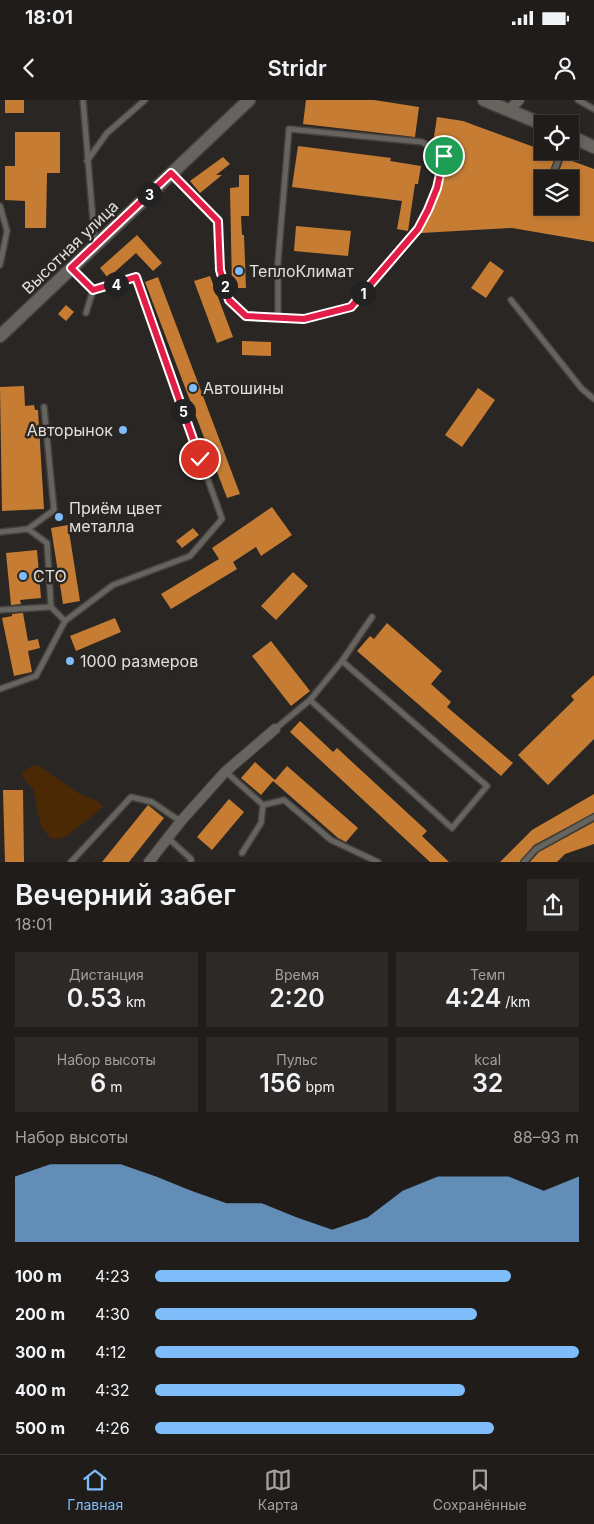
<!DOCTYPE html>
<html lang="ru">
<head>
<meta charset="utf-8">
<style>
	body { margin:0; font-family:Inter,sans-serif; background:#2c2927; color:#f1f3f6; height:100vh; display:flex; flex-direction:column; font-size:19px; white-space:nowrap }
	* { box-sizing:border-box; margin:0 }
	p { font-size:16px; color:#a1a1a2 }
	.icon { flex:none; width:28px; height:28px; fill:none; stroke:currentColor; stroke-width:2; stroke-linecap:round; stroke-linejoin:round }
	.map { position:relative; height:762px; overflow:hidden }
	.side { display:flex; flex-direction:column; background:#1f1c1a; flex:1 }
	.side>* { flex:none }
	.controls { position:absolute; left:534px; top:15px; display:grid; gap:10px }
	.controls a { display:grid; place-items:center; width:45px; height:45px; border-radius:0px; background:#1f1c1a; box-shadow:0 2px 8px #0003,0 0 0 1px #3c3a39; font-size:25px }
	.pin { position:absolute; display:grid; place-items:center; width:42px; height:42px; color:#fff; margin:-21px; border:2px solid #fff; border-radius:50%; box-shadow:0 1px 5px #0007 }
	.km { position:absolute; width:25px; height:25px; margin:-12px; border-radius:50%; background:#222; color:#fff; font-size:14px; line-height:25px; text-align:center }
	.round { display:grid; place-items:center; flex:none; width:52px; height:52px; border-radius:0px; background:#2c2927 }
	.head { display:flex; align-items:center; justify-content:space-between; height:85px; padding:0 15px }
	h1 { font-size:28px; font-weight:600; line-height:38px }
	.stats { display:grid; grid-template-columns:repeat(3,1fr); gap:8px; height:85px; padding:5px 15px }
	.stats div { display:grid; align-content:center; border-radius:0px; background:#2c2927; text-align:center }
	.stats b { font-size:25px; font-weight:600 }
	.stats small { font-size:14px; font-weight:400 }
	.stats p { font-size:14px }
	.chart { height:140px; padding:10px 15px }
	.chart p { display:flex; justify-content:space-between }
	.chart svg { width:100%; height:90px; margin-top:5px; fill:#7ebdf9; opacity:.7 }
	ul { padding:0 15px; list-style:none; font-size:16px }
	li { display:grid; grid-template-columns:80px 60px 1fr; align-items:center; height:38px }
	li i { height:12px; border-radius:6px; background:#7ebdf9 }
	.status { display:flex; justify-content:space-between; align-items:center; height:35px; padding:0 25px; background:#1f1c1a; direction:ltr }
	.status svg { height:14px; fill:currentColor }
	header { display:flex; justify-content:space-between; align-items:center; height:65px; padding:0 15px; background:#1f1c1a; font-size:22px; font-weight:600 }
	.tab-bar { display:flex; justify-content:space-around; align-items:center; height:70px; border-top:1px solid #3c3a39; background:#1f1c1a; font-size:14px; color:#a1a1a2 }
	.tab-bar a { display:grid; justify-items:center; gap:2px }
	.tab-bar .selected { color:#7ebdf9 }
	.map>svg:first-child { display:block }
	.green { fill:#4a2904 }
	.building { fill:#c67d33 }
	.lines { fill:none; stroke-linecap:round; stroke-linejoin:round }
	.service-casing { stroke:#44413e; stroke-width:8 }
	.minor-casing { stroke:#44413e; stroke-width:12 }
	.tertiary-casing { stroke:#44413e; stroke-width:15 }
	.service { stroke:#67635f; stroke-width:5 }
	.minor { stroke:#67635f; stroke-width:10 }
	.tertiary { stroke:#67635f; stroke-width:12 }
	.route-casing { stroke:#fff; stroke-width:10 }
	.route { stroke:#e11d48; stroke-width:6 }
	.poi-dot { fill:#7ebdf9; stroke:#292623; stroke-width:2 }
	.labels { text-anchor:middle; dominant-baseline:central; stroke-width:5; stroke-linejoin:round; paint-order:stroke }
	.street-label { font-size:16px; fill:#e1dfdd; stroke:#292623 }
	.poi-label { font-size:16px; fill:#e1dfdd; stroke:#292623; text-anchor:start }
</style>
</head>
<body>
<div class="status"><b>18:01</b><svg viewBox="0 0 49 12"><path d="M0 12V9h3v3zM5 12V6h3v6zM10 12V3h3v9zM15 12V0h3v12zM26 1h20v11H26zM47 4h2v5h-2z"/></svg></div>
<header><svg class="icon" aria-label="back" viewBox="0 0 24 24"><path d="M15 5l-7 7 7 7"/></svg>Stridr<svg class="icon" aria-label="person" viewBox="0 0 24 24"><circle cx="12" cy="8" r="4"/><path d="M4 21q1-7 8-7t8 7"/></svg></header>
<div class="map">
<svg width="594" height="762" viewBox="0 0 594 762">
	<rect width="100%" height="100%" fill="#292623"/>
	<path class="green" d="M33,665l8,2 39,27 19,8 4,5 -36,29 -8,3 -9,-1 -9,-12 -8,-37 -10,-11 -1,-6z"/>
	<g class="building">
		<rect x="5" y="0" width="19" height="13"/>
		<path d="M306,0h68l45,7 -4,30 -112,-13z"/>
		<path d="M437,17l26,4 93,34 -9,24h-5v27h28v-27h-14l8,-21 30,11v73l-82,-14 -91,5 20,-43 5,-25 7,-17 -20,-5z"/>
		<path d="M15,32h45v41h-13l-1,55h-21v-27l-20,-1v-34h10z"/>
		<path d="M298,46l93,12 -1,3 31,5 -3,18h-3l-7,47 -11,-2 5,-28 -110,-14z"/>
		<path d="M223,57l7,7 -14,11h6l-22,18 -10,-12z"/>
		<path d="M239,75h10v41h-8l1,19h2l2,53h-14l-2,-100 9,-1z"/>
		<path d="M296,126l55,5 -3,25 -54,-5z"/>
		<path d="M137,135l25,28 -9,8 -17,-18 -28,25 -8,-10z"/>
		<path d="M490,161l14,10 -18,27 -15,-10z"/>
		<path d="M210,176l23,61 -16,6 -23,-62z"/>
		<path d="M158,177l82,217 -13,4 -82,-216z"/>
		<path d="M66,205l8,7 -8,9 -8,-7z"/>
		<path d="M242,241l29,1v14l-29,-1z"/>
		<path d="M24,286l1,20 9,-1 1,5h3l6,99 -42,2 -2,-124z"/>
		<path d="M478,288l17,12 -33,47 -17,-12z"/>
		<path d="M272,407l20,28 -31,21 -5,-9 -23,15 4,7 -66,40 -10,-15 58,-35 -7,-11z"/>
		<path d="M68,425l12,76 -17,3 -12,-76z"/>
		<path d="M193,428l6,7 -17,13 -6,-7z"/>
		<path d="M37,450l4,48 -21,2 1,4 -10,1 -5,-52z"/>
		<path d="M293,472l15,14 -32,34 -15,-14z"/>
		<path d="M23,513l5,28 10,-2 2,9 -12,3 4,21 -18,4 -12,-58 10,-2v-2z"/>
		<path d="M115,518l6,14 -45,19 -6,-15z"/>
		<path d="M387,523l55,48 -11,13 20,18 -4,5 66,56 -12,13 -144,-125 13,-15 4,3z"/>
		<path d="M271,541l39,50 -19,15 -39,-50z"/>
		<path d="M594,575v64l-46,46 -30,-30 56,-55 -3,-4z"/>
		<path d="M300,621l33,31 4,-4 90,83 -5,5 27,26h-19l-140,-130z"/>
		<path d="M255,662l20,18 12,-14 71,62 -12,14 -8,-4 -65,-57 -12,14 -20,-17z"/>
		<path d="M3,690h20l1,72h-19z"/>
		<path d="M594,694v19l-60,32 -14,17h-20l32,-32z"/>
		<path d="M229,699l15,13 -32,38 -15,-13z"/>
		<path d="M148,705l16,13 -35,44h-27z"/>
		<path d="M594,722v22l-29,10 -8,8h-27l9,-10z"/>
	</g>
	<g class="lines">
		<g class="service-casing">
			<g id="service">
				<path d="M83,0l12,145"/>
				<path d="M578,0l16,9"/>
				<path d="M87,61l20,-28 38,-33"/>
				<path d="M171,74l47,47 2,50 9,28 17,17 58,3 47,-12 67,-78 10,-19 9,-22 7,-33 -22,-13 -133,-13 -11,132v57"/>
				<path d="M551,79l11,-28"/>
				<path d="M0,106l7,25 -7,34"/>
				<path d="M511,200l71,89 12,10"/>
				<path d="M86,213l7,-23"/>
				<path d="M28,429l26,-19 -10,-103"/>
				<path d="M0,432l28,-3 19,14 4,64 -51,3"/>
				<path d="M51,507l14,14"/>
				<path d="M0,589l36,-13 29,-55 48,-36 77,-29 32,-37 -86,-242 -43,13 -22,-22"/>
				<path d="M310,600l142,128 35,-42 -145,-125"/>
				<path d="M275,629l35,-29 32,-39 30,-44"/>
				<path d="M226,672l37,33 21,-5 47,40 47,22"/>
				<path d="M168,738l23,21v3"/>
				<path d="M242,753l19,-30 2,-18"/>
				<path d="M71,762l60,-65 21,5 28,19"/>
				<path d="M524,762l12,-13 58,-32"/>
			</g>
		</g>
		<g class="minor-casing">
			<g id="minor">
				<path d="M509,10l10,-10"/>
				<path d="M149,762l32,-41 44,-49 50,-43"/>
			</g>
		</g>
		<g class="tertiary-casing">
			<g id="tertiary">
				<path d="M484,0l58,24"/>
				<path d="M570,36l24,11"/>
				<path d="M0,236l249,-236"/>
			</g>
		</g>
		<use href="#service" class="service"/>
		<use href="#minor" class="minor"/>
		<use href="#tertiary" class="tertiary"/>
	</g>
	<g class="lines">
		<g class="route-casing">
			<path id="route" d="M200,359l-64,-182 -43,13 -22,-22 100,-95 47,48 2,49 9,30 17,16 58,3 47,-12 67,-78 10,-19 9,-22 7,-32"/>
		</g>
		<use href="#route" class="route"/>
	</g>
	<g class="poi-dot">
		<circle cx="239" cy="171" r="5"/>
		<circle cx="193" cy="288" r="5"/>
		<circle cx="123" cy="330" r="5"/>
		<circle cx="59" cy="417" r="5"/>
		<circle cx="23" cy="476" r="5"/>
		<circle cx="70" cy="561" r="5"/>
	</g>
	<g class="labels">
		<g class="street-label">
			<text transform="translate(70 147) rotate(-44)">Высотная улица</text>
		</g>
		<g class="poi-label">
			<text x="249" y="171">ТеплоКлимат</text>
			<text x="203" y="288">Автошины</text>
			<text x="113" y="330" text-anchor="end">Авторынок</text>
			<text x="69" y="408">Приём цвет<tspan x="69" dy="18">металла</tspan></text>
			<text x="33" y="476">СТО</text>
			<text x="80" y="561">1000 размеров</text>
		</g>
	</g>
</svg>
<div class="controls">
<a><svg class="icon" aria-label="locate" viewBox="0 0 24 24"><circle cx="12" cy="12" r="6"/><path d="M12 2v4M12 18v4M2 12h4M18 12h4"/></svg></a>
<a><svg class="icon" aria-label="layers" viewBox="0 0 24 24"><path d="M12 4l9 5-9 5-9-5zM3 14l9 5 9-5"/></svg></a>
</div>
<div class="pin" style="left:444px;top:56px;background:#1e9e55"><svg class="icon" aria-label="arrive" viewBox="0 0 24 24"><path d="M6 21V4h12l-3 4 3 4H6"/></svg></div>
<div class="pin" style="left:200px;top:359px;background:#d93025"><svg class="icon" aria-label="check" viewBox="0 0 24 24"><path d="M5 12l5 5 9-10"/></svg></div>
<b class="km" style="left:363px;top:193px">1</b>
<b class="km" style="left:225px;top:186px">2</b>
<b class="km" style="left:149px;top:94px">3</b>
<b class="km" style="left:116px;top:184px">4</b>
<b class="km" style="left:183px;top:311px">5</b>
</div>
<section class="side">
<div class="head"><div><h1>Вечерний забег</h1><p>18:01</p></div><a class="round"><svg class="icon" aria-label="share" viewBox="0 0 24 24"><path d="M12 15V3M7 8l5-5 5 5M5 13v7h14v-7"/></svg></a></div>
<div class="stats">
<div><p>Дистанция</p><b>0.53<small> km</small></b></div>
<div><p>Время</p><b>2:20</b></div>
<div><p>Темп</p><b>4:24<small> /km</small></b></div>
</div>
<div class="stats">
<div><p>Набор высоты</p><b>6<small> m</small></b></div>
<div><p>Пульс</p><b>156<small> bpm</small></b></div>
<div><p>kcal</p><b>32</b></div>
</div>
<div class="chart"><p><span>Набор высоты</span>88–93 m</p>
<svg viewBox="0 0 160 44" preserveAspectRatio="none"><path d="M0 44V12L10 6L20 6L30 6L40 12L50 19L60 25L70 25L80 32L90 38L100 32L110 19L120 12L130 12L140 12L150 19L160 12V44z"/></svg>
</div>
<ul>
<li><b>100 m</b>4:23<i style="width:84%"></i></li>
<li><b>200 m</b>4:30<i style="width:76%"></i></li>
<li><b>300 m</b>4:12<i style="width:100%"></i></li>
<li><b>400 m</b>4:32<i style="width:73%"></i></li>
<li><b>500 m</b>4:26<i style="width:80%"></i></li>
</ul>
</section>
<nav class="tab-bar">
<a class="selected"><svg class="icon" aria-label="home" viewBox="0 0 24 24"><path d="M3 11l9-7 9 7M6 9v11h12V9"/></svg>Главная</a>
<a><svg class="icon" aria-label="map" viewBox="0 0 24 24"><path d="M3 6l6-2 6 2 6-2v14l-6 2-6-2-6 2zM9 4v14M15 6v14"/></svg>Карта</a>
<a><svg class="icon" aria-label="saved" viewBox="0 0 24 24"><path d="M7 4h10v16l-5-4-5 4z"/></svg>Сохранённые</a>
</nav>
</body>
</html>
